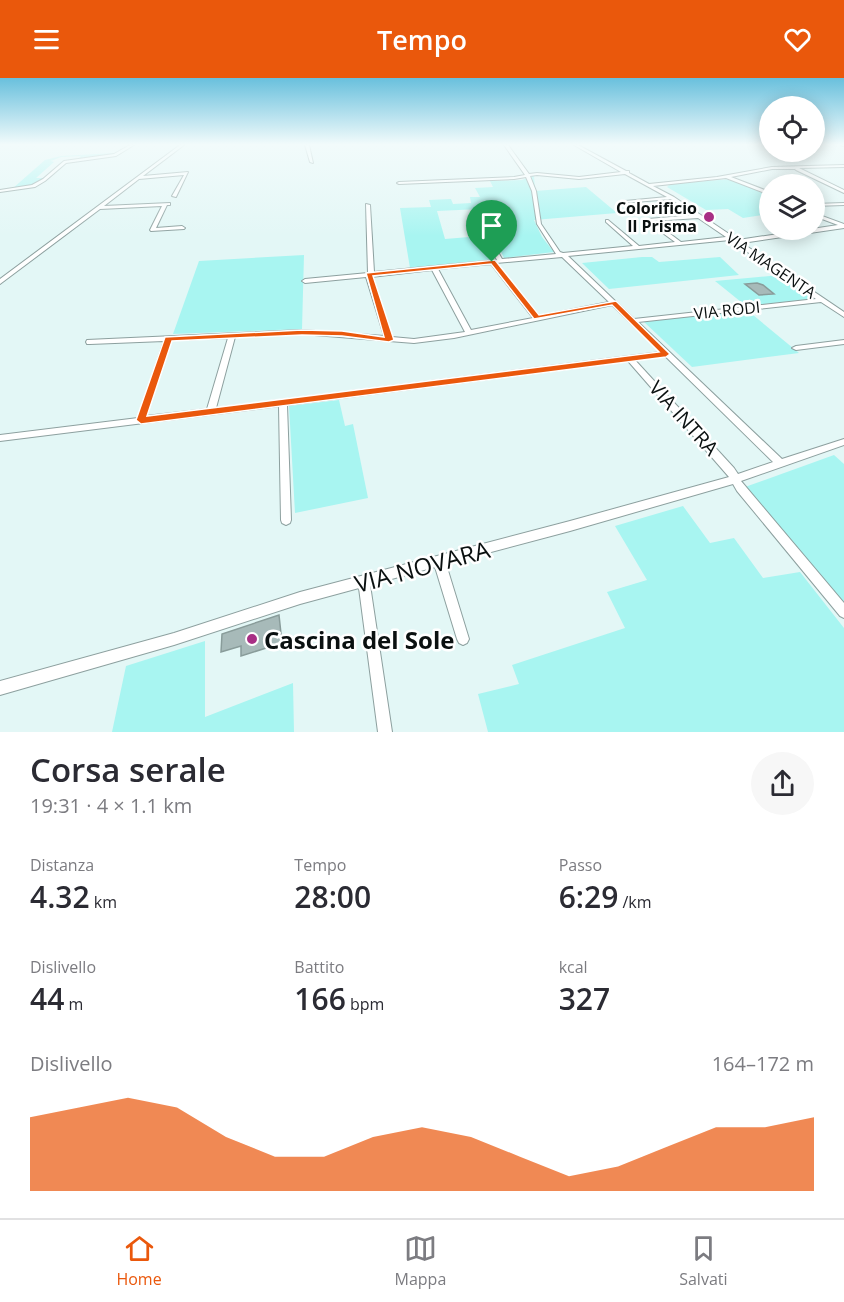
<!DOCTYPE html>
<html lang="it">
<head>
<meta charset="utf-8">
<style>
	body { margin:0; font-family:"Open Sans",sans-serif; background:#f7f7f7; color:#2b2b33; height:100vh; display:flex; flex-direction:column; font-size:22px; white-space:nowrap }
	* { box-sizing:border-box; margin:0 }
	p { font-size:20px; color:#7c7c81 }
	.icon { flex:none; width:33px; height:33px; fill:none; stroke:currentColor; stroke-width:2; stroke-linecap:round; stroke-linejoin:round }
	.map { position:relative; height:654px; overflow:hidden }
	.side { display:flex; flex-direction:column; background:#fff; flex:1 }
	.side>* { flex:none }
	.fabs { position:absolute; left:759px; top:18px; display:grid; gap:12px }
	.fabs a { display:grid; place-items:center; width:66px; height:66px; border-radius:50%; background:#fff; box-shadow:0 3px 15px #0003; font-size:30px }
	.pin { position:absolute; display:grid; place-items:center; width:51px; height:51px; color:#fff; margin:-62px -26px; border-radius:50% 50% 50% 0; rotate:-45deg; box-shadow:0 0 6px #0007 }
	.pin .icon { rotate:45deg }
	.round { display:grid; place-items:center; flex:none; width:63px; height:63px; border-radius:32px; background:#f7f7f7 }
	.headline { display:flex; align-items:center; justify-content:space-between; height:102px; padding:0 30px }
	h1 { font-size:33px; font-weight:600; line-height:45px }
	.metrics { display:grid; grid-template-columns:repeat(3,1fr); gap:9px; height:102px; padding:6px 30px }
	.metrics div { display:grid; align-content:center }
	.metrics b { font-size:30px; font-weight:600 }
	.metrics small { font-size:16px; font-weight:400 }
	.metrics p { font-size:16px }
	.chart { height:168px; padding:12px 30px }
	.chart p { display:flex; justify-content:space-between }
	.chart svg { width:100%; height:108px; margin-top:6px; fill:#ea580c; opacity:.7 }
	header { display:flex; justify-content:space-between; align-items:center; height:78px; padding:0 30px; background:#ea580c; color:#fff; font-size:27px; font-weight:600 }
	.tab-bar { display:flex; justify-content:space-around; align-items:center; height:84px; border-top:2px solid #e1e1e2; background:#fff; font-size:16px; color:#7c7c81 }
	.tab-bar a { display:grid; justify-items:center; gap:3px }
	.tab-bar .current { color:#ea580c }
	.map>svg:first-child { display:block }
	.green { fill:#a8f5f1 }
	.building { fill:#a7bab9; stroke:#899c9a; stroke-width:1.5 }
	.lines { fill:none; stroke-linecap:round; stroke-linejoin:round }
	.street-casing { stroke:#8da09f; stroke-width:2 }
	.street { fill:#fff; fill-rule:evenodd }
	.route { fill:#ea580c; stroke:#fff; stroke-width:1.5; fill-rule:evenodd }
	.poi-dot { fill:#a82f85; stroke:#fff; stroke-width:2 }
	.labels { text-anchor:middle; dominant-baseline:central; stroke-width:5; stroke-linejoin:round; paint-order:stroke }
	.far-poi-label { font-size:16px; font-weight:bold; fill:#0a1010; stroke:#fff; text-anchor:end }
	.far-street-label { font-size:16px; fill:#0a1010; stroke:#fff }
	.street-label { font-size:20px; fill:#0a1010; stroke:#fff }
	.near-street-label { font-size:24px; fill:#0a1010; stroke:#fff }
	.near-poi-label { font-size:24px; font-weight:bold; fill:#0a1010; stroke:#fff; text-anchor:start }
</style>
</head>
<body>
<header><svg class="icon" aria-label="menu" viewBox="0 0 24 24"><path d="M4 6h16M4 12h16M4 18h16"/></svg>Tempo<svg class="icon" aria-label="heart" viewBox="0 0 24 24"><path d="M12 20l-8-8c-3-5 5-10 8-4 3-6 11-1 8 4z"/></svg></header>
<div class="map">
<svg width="844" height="654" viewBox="0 0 844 654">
	<rect width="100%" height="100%" fill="#e3f7f6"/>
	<g class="green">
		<path d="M128,67h2l-17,10 -32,3h-2l2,-2 -20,1 -10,4 3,1 -18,16h8c-9,8 -20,9 -32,11l33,-29 16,-4 54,-3z"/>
		<path d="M534,97l1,16 51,-4 31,26 -83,7 8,17 12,15 -50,6 -24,-49 -43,2 8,28 36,-3 13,23 -84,9 -10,-60 31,-1 -2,-7 22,-1 2,5 18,-1 -1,-6h10l-5,-9 18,-1 -3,-6 32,-1z"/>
		<path d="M731,101l38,17v18l-26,4 -15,-9 -22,1 -39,-23 3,-3z"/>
		<path d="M304,177l-2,74 -129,5 26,-73z"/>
		<path d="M642,179h10l7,5 61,-5 19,18 -130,14 -27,-26z"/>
		<path d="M781,197l31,24 -66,7 -31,-25z"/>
		<path d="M747,232l52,43 -107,14 -48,-45z"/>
		<path d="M339,322l6,26 8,-2 15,74 -73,15 -6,-107z"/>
		<path d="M834,377l10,9v139l-99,-116z"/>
		<path d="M683,428l27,37 24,-5 29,40 37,-6 44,56v104h-356l-10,-38 41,-10 -7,-19 113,-37 -18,-36 40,-12 -32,-54z"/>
		<path d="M205,563v76l88,-34 1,49h-182l14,-66z"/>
	</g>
	<g class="building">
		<path d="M757,205l6,2 11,9 -15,1 -14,-11z"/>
		<path d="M279,537l3,28 -41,13v-10l-20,6 1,-18z"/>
	</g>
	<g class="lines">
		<g class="street-casing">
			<g id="street">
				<path d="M130,67h4l-18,11 -50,7 -21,18 -10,6 -35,5v-2l32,-5 11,-6 21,-18 50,-7z"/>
				<path d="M180,67h4l-41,31 45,-4 -12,25 -4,-1 12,-21 -45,4 -35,27 66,-3v2h-3l-11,23 26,-2 3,2 -1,1 -33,2 -1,-1 12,-24 -62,3 -100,75v-5z"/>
				<path d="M305,67h4l4,18 -3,-1z"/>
				<path d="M504,67h4l21,29 8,-1 42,4 42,-5 -47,-27h4l48,26h3v2l20,11 68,-7 55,-10 72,-2v2l-45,1 45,22v3l-48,-23 -1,-1h-23l-41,8 39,15v3l-44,-17 -73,8 21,11 64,43 100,-15 -24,-9v-3l30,11v4l-102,15 102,69v5l-23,-15 -183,20 144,137 62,-20v6l-103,36 103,122v15l-4,-2 -103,-125 -4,-7 -163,47 -124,33 23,75 -2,4 -4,2 -4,-2 -2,-4 -22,-72 -65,18 22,147h-14l-19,-144 -59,16 -126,41 -174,50v-14l174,-48 126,-41 270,-71 159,-44 -101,-116 -341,44 4,115 -1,3 -4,2 -4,-2 -1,-3 -2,-114 -279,35v-6l138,-17 26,-77 -74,3h-3l-1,-2 1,-2 215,-10 82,6 -18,-59 -61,6 -3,-2 3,-2 63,-6 -2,-69 4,1 4,67 123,-12 -17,-29 3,-2 3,2 16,28 54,-5 -19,-30 -5,-33 -6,-14 -12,2 -115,5 -2,-1 2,-1 115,-5 11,-2zM625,96l42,23 -42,4h-2v2l48,-4 23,16 -46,4 1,4 26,19 -36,4 -31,-26h-2v2l27,24 -70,7 -3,-1 -19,-28 -5,-33 -6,-15 7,-1 42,4zM698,140l28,19 -45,5 -28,-21zM730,162l86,59 -182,20 -66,-63zM562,179l47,45 -70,14 -43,-53zM491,186l42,54 -62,12 -33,-61zM432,192l33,62 -51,7 -22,-2 -21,-60zM612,227l49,47 -445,56 19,-71 67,-3 112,9 40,-5zM228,260l-21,71 -61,7 25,-76zM665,278l108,106 -35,12 -4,-6 -99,-108z"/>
				<path d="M841,67h3v1h-2z"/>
				<path d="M844,125v2l-30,1v-2z"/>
				<path d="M844,262v4l-48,6 -4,-2 4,-2z"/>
			</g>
		</g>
		<use href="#street" class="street"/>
	</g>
	<linearGradient id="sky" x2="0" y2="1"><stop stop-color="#69c0dd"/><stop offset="0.42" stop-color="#f2fbfb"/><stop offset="1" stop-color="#f2fbfb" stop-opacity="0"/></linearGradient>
	<rect width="844" height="158" fill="url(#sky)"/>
	<path class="route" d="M495,182l44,55 77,-14 54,53 -4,3 -525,67 -5,-4 29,-83 137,-7 40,1 42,6 -18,-64zM491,186l43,55 78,-14 47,47 -512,64 25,-75 130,-6 40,1 47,6 5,-2 -21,-64z"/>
	<g class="poi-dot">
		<circle cx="709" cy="139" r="6"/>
		<circle cx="252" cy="561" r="6"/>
	</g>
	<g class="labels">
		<g class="far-poi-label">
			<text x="697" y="130">Colorificio<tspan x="697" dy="18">Il Prisma</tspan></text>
		</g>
		<g class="far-street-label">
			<text transform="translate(771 187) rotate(34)">VIA MAGENTA</text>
			<text transform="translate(727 232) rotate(-6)">VIA RODI</text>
		</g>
		<g class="street-label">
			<text transform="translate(684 340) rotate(48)">VIA INTRA</text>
		</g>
		<g class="near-street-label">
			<text transform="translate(422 488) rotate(-15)">VIA NOVARA</text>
		</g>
		<g class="near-poi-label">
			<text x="264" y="561">Cascina del Sole</text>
		</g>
	</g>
</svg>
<div class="fabs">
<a><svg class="icon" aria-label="locate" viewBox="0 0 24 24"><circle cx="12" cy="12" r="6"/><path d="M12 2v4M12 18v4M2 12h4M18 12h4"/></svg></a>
<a><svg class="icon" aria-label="layers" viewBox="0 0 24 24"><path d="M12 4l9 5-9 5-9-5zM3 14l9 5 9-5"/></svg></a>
</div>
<div class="pin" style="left:492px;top:184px;background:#1e9e55"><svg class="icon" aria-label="arrive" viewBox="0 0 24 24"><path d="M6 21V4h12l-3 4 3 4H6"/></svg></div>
</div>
<section class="side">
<div class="headline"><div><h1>Corsa serale</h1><p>19:31 · 4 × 1.1 km</p></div><a class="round"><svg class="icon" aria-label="share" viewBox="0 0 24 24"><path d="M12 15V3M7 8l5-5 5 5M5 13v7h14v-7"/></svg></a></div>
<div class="metrics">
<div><p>Distanza</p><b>4.32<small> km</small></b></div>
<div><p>Tempo</p><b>28:00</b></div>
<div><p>Passo</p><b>6:29<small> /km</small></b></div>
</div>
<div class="metrics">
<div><p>Dislivello</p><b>44<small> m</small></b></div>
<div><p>Battito</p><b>166<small> bpm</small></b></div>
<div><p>kcal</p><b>327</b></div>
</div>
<div class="chart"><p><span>Dislivello</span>164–172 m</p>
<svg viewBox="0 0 160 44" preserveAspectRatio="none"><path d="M0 44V14L10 10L20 6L30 10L40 22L50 30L60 30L70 22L80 18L90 22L100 30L110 38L120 34L130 26L140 18L150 18L160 14V44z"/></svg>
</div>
</section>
<nav class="tab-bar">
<a class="current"><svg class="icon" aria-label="home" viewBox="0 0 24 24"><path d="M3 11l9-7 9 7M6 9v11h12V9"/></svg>Home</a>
<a><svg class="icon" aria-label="map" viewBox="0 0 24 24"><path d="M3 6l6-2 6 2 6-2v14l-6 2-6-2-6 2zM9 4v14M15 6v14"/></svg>Mappa</a>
<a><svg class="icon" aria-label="saved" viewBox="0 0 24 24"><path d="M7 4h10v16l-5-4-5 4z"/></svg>Salvati</a>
</nav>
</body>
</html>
